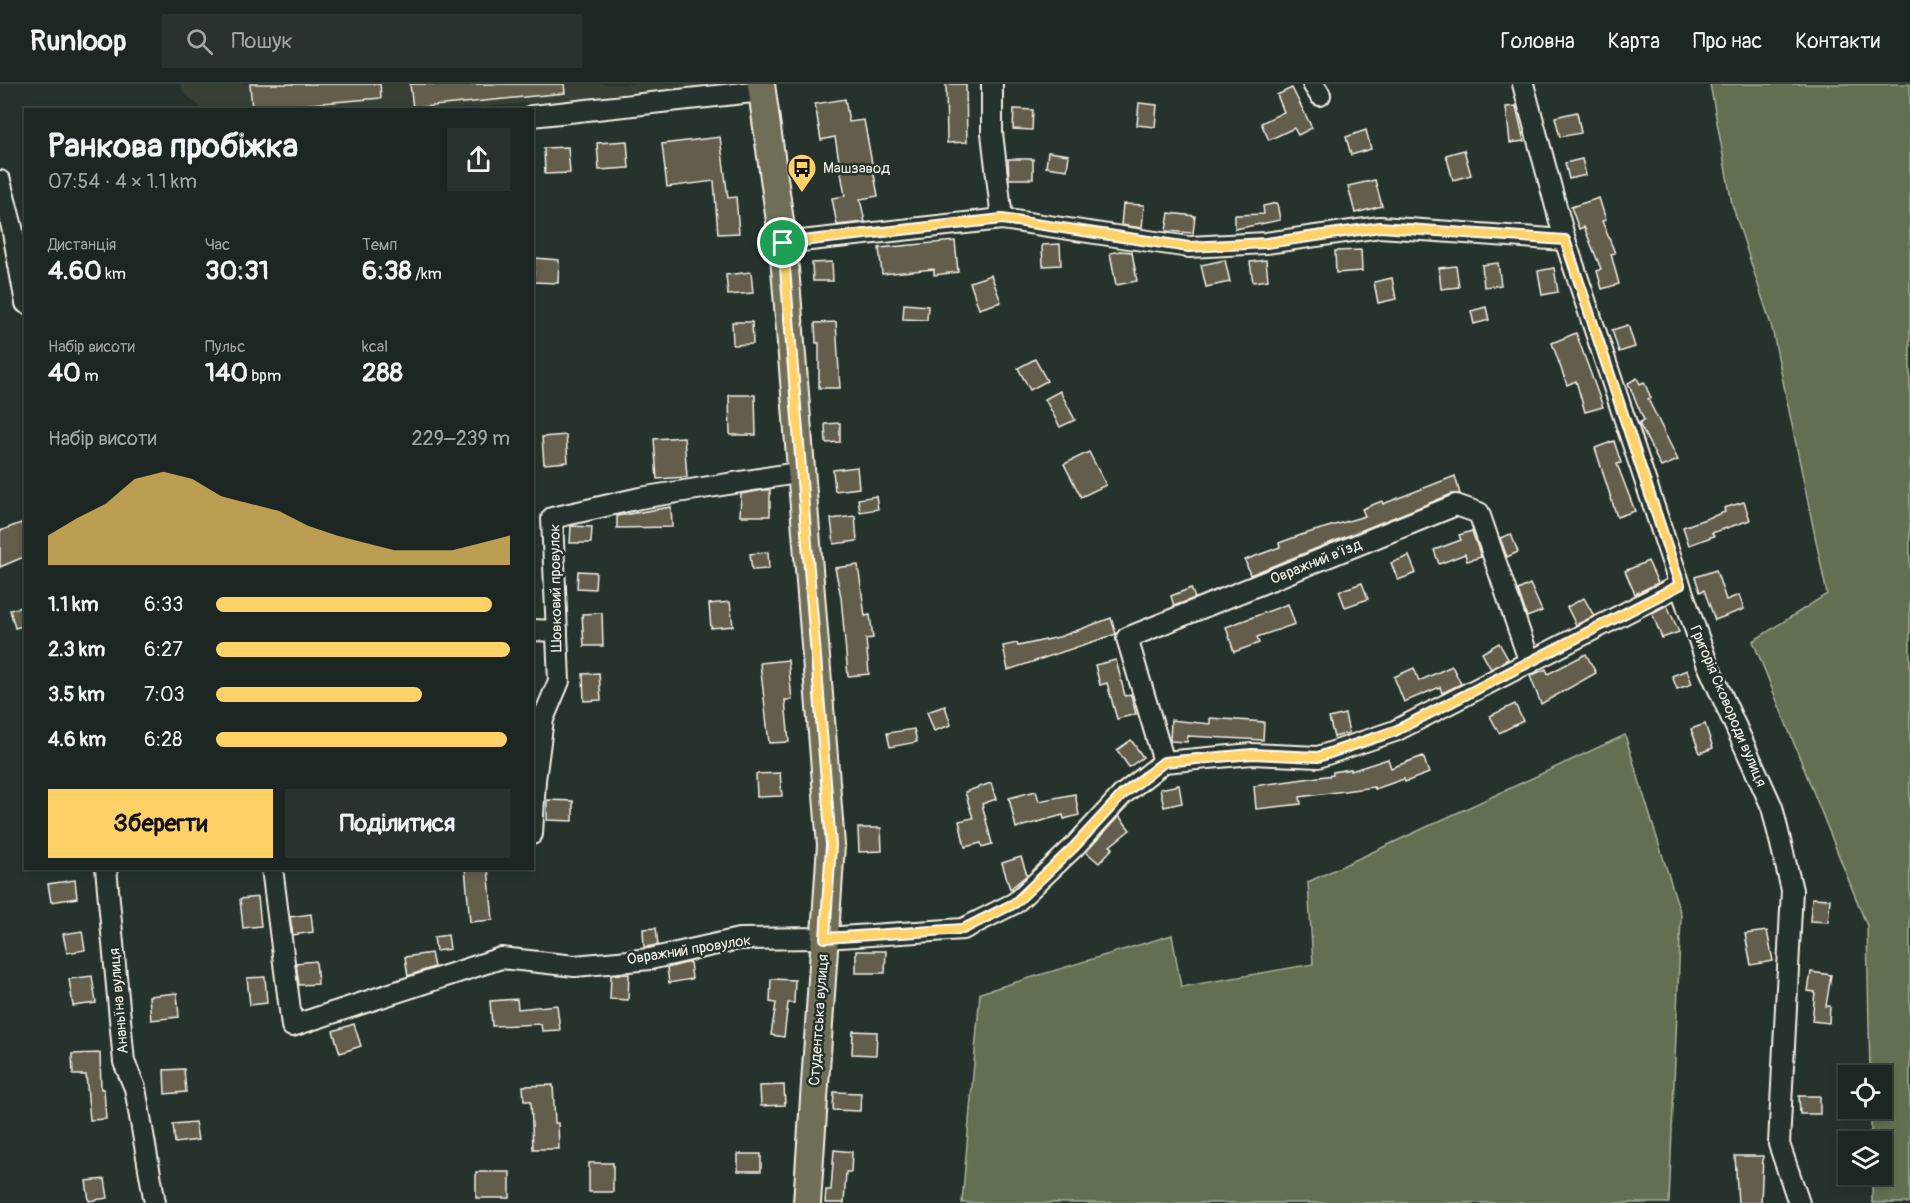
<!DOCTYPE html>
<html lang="uk">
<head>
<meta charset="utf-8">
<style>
	body { margin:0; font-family:Pangolin,sans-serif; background:#29322f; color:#f1f3f6; height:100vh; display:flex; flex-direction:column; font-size:22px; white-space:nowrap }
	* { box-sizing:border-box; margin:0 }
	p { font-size:20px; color:#a0a5a5 }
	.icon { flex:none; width:33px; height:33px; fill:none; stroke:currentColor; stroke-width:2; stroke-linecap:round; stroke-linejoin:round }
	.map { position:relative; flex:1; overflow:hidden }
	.panel { position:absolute; left:24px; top:24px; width:510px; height:762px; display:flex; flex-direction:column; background:#1c2622; border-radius:0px; box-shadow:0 3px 9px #0003,0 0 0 2px #3a4340 }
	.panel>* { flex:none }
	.fabs { position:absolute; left:1838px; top:981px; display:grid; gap:12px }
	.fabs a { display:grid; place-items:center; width:54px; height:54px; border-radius:0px; background:#1c2622; box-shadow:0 3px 9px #0003,0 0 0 2px #3a4340; font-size:30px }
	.pin { position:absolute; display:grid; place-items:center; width:51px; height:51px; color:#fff; margin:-26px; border:3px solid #fff; border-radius:50%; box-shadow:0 2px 6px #0007 }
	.round { display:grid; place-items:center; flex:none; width:63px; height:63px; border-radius:0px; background:#29322f }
	.overview { display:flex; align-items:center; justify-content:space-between; height:102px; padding:0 24px }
	h1 { font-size:33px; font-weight:700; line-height:45px }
	.stats { display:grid; grid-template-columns:repeat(3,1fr); gap:9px; height:102px; padding:6px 24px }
	.stats div { display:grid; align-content:center }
	.stats b { font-size:26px; font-weight:700 }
	.stats small { font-size:16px; font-weight:400 }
	.stats p { font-size:16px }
	.chart { height:168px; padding:12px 24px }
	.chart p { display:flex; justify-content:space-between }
	.chart svg { width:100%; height:108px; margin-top:6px; fill:#ffd166; opacity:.7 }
	.primary-button { display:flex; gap:12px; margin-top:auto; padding:12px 24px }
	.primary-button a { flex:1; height:69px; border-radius:0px; background:#ffd166; color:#111; font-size:24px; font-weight:700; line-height:69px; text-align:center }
	.primary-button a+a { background:#29322f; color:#f1f3f6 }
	ul { padding:0 24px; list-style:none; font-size:20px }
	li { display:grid; grid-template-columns:96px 72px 1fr; align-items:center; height:45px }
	li i { height:15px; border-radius:8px; background:#ffd166 }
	header { display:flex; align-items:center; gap:36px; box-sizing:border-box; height:84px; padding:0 30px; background:#1c2622; border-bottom:2px solid #3a4340 }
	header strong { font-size:28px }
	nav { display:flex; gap:33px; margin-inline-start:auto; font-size:21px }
	.search { width:420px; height:54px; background:#29322f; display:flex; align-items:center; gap:15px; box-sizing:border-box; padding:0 21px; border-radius:0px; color:#a0a5a5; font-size:22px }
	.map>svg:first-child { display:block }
	.built { fill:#394036 }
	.green { fill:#627051; stroke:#abb09c; stroke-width:1.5 }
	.building { fill:#645d4c; stroke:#f4f1e8; stroke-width:1.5 }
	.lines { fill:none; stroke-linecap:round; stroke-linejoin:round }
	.minor-casing { stroke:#f4f1e8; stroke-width:24 }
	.major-casing { stroke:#f4f1e8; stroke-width:30 }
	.minor { stroke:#26332d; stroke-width:20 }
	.major { stroke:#716e59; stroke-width:26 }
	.route-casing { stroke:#fff; stroke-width:12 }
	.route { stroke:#ffd166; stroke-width:8 }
	.labels { text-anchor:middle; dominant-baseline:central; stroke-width:5; stroke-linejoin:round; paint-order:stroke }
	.poi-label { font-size:15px; fill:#f4f1e8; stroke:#26332d; text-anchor:start }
	.street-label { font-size:15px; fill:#f4f1e8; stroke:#26332d }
</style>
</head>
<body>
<header>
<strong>Runloop</strong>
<div class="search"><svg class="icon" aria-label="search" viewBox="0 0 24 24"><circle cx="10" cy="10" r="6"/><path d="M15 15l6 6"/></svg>Пошук</div>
<nav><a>Головна</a><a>Карта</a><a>Про нас</a><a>Контакти</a></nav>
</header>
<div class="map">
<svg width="1910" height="1119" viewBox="0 0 1910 1119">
	<rect width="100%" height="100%" fill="#26332d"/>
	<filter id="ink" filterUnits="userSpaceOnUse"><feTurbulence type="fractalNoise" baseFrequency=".0167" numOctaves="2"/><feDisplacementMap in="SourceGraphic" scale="12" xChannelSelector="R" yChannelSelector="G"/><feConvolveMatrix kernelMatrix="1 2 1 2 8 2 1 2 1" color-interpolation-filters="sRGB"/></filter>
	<g filter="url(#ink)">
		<path class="built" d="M181,0h540l1,3 -265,22 -253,1 -22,-19z"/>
		<g class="green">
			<path d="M1710,0h200v1119h-38v-28l9,-1v-32l-10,-1v-32l10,-1v-32l-11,-1 -3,-149 -114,-285 74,-47 -55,-266 -40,-124z"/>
			<path d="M1625,651l56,180 -12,288h-707l18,-210 192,-58 9,52 132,-23 -5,-82z"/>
		</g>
		<g class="building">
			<path d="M250,0h130l1,14 -129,11z"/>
			<path d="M410,0h154l1,9 -152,15z"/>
			<path d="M946,0h20l1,58 -20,1z"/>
			<path d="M1292,4l20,40 -14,7 -4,-7 -25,12 -8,-17 23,-11 -7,-17z"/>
			<path d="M845,15l4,23 15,-2 14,76 -18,3 5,23 -28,3 -5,-27 13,-2 -10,-59 -14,3 -6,-36z"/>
			<path d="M1139,19l18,2 -2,22 -18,-2z"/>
			<path d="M1516,22l8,35 -14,2 -4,-36z"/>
			<path d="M1014,25l19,1 -1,20 -19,-1z"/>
			<path d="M1577,28l4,21 -21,4 -5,-20z"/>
			<path d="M1366,46l5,19 -20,6 -5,-18z"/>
			<path d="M720,53l8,61 8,-1 3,36 -21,1 -4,-53 -47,6 -5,-43z"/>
			<path d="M627,57l2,27 -30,2 -2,-27z"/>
			<path d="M568,63l2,26 -25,1 -1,-26z"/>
			<path d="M1464,66l7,25 -18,5 -7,-25z"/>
			<path d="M1048,68l21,3 -2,15 -21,-3z"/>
			<path d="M1008,75h25v20h-24z"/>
			<path d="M1582,75l4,16 -17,4 -4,-16z"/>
			<path d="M1375,96l7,26 -27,7 -7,-27z"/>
			<path d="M1599,114l7,22 -4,1 13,32 -4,1 8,30 -17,5 -5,-18 4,-2 -17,-42 -5,2 -8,-22z"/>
			<path d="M1277,119l3,17 -45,9v-14l29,-1 -1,-8z"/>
			<path d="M1123,120l21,1 -2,23 -21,-3z"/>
			<path d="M1169,129l26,3 -2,17 -27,-2z"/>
			<path d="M955,157l3,31 -24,3v-6l-52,5 -3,-26z"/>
			<path d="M1060,160l1,21 -18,1 -1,-21z"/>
			<path d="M1361,166l1,21 -26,2 -1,-22z"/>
			<path d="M1120,167l12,1 5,29 -21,4 -6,-32z"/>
			<path d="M535,174l24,2 -1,23 -25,-1z"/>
			<path d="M1225,176l5,22 -24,5 -5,-22z"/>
			<path d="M1266,176l2,20 -15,2 -3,-20z"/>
			<path d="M832,178l1,19h-20l-1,-18z"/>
			<path d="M1498,179l3,22 -17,2 -2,-22z"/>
			<path d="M1456,182l3,21 -18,2 -2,-21z"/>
			<path d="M1554,184l4,24 -16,3 -4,-24z"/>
			<path d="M751,188l2,21 -25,2 -2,-20z"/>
			<path d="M991,191l10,27 -22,7 -9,-27z"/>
			<path d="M1392,194l4,21 -18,4 -4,-21z"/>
			<path d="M904,220l24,2 -1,14 -24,-1z"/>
			<path d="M1486,223l3,13 -15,4 -3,-13z"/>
			<path d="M732,238h20l1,22 -20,1z"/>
			<path d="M836,238l4,66h-21v-45h-3l-1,-20z"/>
			<path d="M1628,241l7,22 -16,5 -7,-22z"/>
			<path d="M1576,249l27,74 -18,5 -9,-31 -9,4 -15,-42z"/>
			<path d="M1035,275l12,22 -17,9 -12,-22z"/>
			<path d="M1637,294l3,6 4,-2 7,16 -3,1 30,61 -17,7 -22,-44 5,-3 -16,-37z"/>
			<path d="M1060,307l15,29 -15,7 -15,-28z"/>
			<path d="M729,311h26l1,40h-26z"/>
			<path d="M840,339v19l-14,1 -1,-19z"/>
			<path d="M566,351l2,27 -24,2 -2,-27z"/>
			<path d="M684,353l3,40 -30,2 -3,-40z"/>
			<path d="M1614,357l7,22 -4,1 18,47 -18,6 -22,-69z"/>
			<path d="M1089,368l17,33 -25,12 -17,-33z"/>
			<path d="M857,383l2,21 -24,3 -2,-21z"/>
			<path d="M1455,392l5,18h-8l-202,81 -5,-15 35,-13 -1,-4 22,-8 64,-19 -3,-7 20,-8 1,3z"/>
			<path d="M764,406h6v26h-30l1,-22z"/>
			<path d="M876,412l2,13 -18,3 -2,-13z"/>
			<path d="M1744,418l6,18 -38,13 2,3 -25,9 -6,-18 42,-15 -1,-4z"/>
			<path d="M671,423l1,20 -55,1v-12z"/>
			<path d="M855,432l2,25 -23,3 -3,-25z"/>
			<path d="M21,439l5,11v22l-26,11v-36z"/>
			<path d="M571,442l21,1 -1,16h-21z"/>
			<path d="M1472,447l9,26 -14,4 -2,-7 -26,10 -5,-14 27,-10 -2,-5z"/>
			<path d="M1511,450l7,18 -11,5 -7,-19z"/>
			<path d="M768,468l1,17 -17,1 -2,-16z"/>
			<path d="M1409,472l7,17 -18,7 -7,-17z"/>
			<path d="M1648,477l10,22 -23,11 -10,-23z"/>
			<path d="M858,481l7,51 5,-1 3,23 -7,1 3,35 -21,2 -7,-79 -6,-29z"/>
			<path d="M1716,486l10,30 13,-5 5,14 -29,11 -11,-30 -4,2 -5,-15z"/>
			<path d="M578,487l18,1 -1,17 -18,-1z"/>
			<path d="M1362,499l6,16 -23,8 -6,-16z"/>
			<path d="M1530,500l12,27 -15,6 -9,-27z"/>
			<path d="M1191,504l4,10 -21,8 -3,-10z"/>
			<path d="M1584,514l10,18 -18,9 -9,-18z"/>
			<path d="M730,518l3,24 -22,2 -2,-24z"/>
			<path d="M1288,520l7,20 -38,13 2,6 -25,9 -8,-25z"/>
			<path d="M1667,521l12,27 -17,6 -10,-25z"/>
			<path d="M26,522v19l-11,3 -5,-18z"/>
			<path d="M602,529l1,33h-19l-2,-32z"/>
			<path d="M1111,534l5,16 -108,36 -5,-24 14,-3 1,3 41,-9z"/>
			<path d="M1499,559l9,16 -17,10 -9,-16z"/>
			<path d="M1586,570l10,19 -55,31 -11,-28 16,-7 2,5z"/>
			<path d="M788,576l4,40h-7l4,42 -20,1 -9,-80z"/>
			<path d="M1116,576l9,36 6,-1 5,19 -19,5 -10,-36 -7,2 -5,-20z"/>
			<path d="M1452,582l9,18 -19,9 -2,-6 -36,15 -10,-25 20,-9 5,13z"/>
			<path d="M1687,586l5,14 -15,5 -5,-13z"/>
			<path d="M599,589l2,27 -17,1 -1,-27z"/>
			<path d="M1515,620l8,17 -24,12 -9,-17z"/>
			<path d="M945,622l6,19 -17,6 -7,-19z"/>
			<path d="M1345,630l4,19 -15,4 -5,-19z"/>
			<path d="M1210,634l54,4 -1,18 -75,-4 -1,6 -17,-1 1,-21 39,4z"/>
			<path d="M1705,640l8,24 -13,5 -9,-24z"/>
			<path d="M914,645l3,13 -27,5 -3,-14z"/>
			<path d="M1131,656l12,17 -14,10 -12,-17z"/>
			<path d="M1423,672l6,17 -24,9 -1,-3 -29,10 -1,-2 -74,10 1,7 -45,5 -2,-23 79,-11v-3l18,-3v2l37,-12 3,9z"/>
			<path d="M780,689l2,23 -25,1 -1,-23z"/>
			<path d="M991,699l5,16 -14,5 10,40 -10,3 -1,-4 -16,4 -6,-26 14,-3 -8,-26z"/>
			<path d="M1179,701l3,18 -18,4 -4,-18z"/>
			<path d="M1036,707l3,10 36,-7 4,21 -15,4 -1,-4 -47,13 -7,-30z"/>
			<path d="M547,716l26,1v20l-26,-1z"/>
			<path d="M1119,732l11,14 -20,16 3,2 -14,15 -13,-11z"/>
			<path d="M858,744h23l1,23 -23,1z"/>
			<path d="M1021,773l6,18 -17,14 -8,-26z"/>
			<path d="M465,784h23l5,52 -23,2z"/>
			<path d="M75,796l2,18 -26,4 -3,-18z"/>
			<path d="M258,813l3,29 -18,2 -3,-29z"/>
			<path d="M1812,814l18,1 -2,23 -18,-1z"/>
			<path d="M311,830l2,18 -20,3 -3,-18z"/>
			<path d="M656,844l2,17 -14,2 -1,-18z"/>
			<path d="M82,847l3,19 -18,3 -4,-19z"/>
			<path d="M1767,847l6,30 -22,4 -6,-31z"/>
			<path d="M448,851l2,14 -14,2 -2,-14z"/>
			<path d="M856,867h30l-1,22h-29z"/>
			<path d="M431,869l3,14 -26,9 -3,-19z"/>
			<path d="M316,877l2,23 -19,1 -3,-22z"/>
			<path d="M690,878l2,17 -23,4 -2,-15z"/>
			<path d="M1811,888l20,3 -5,31h4l-1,17 -17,-2 3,-29 -7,-1z"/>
			<path d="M629,890l-1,26 -18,-1 1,-24z"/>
			<path d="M92,892l4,27 -23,3 -4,-27z"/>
			<path d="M265,893l2,26 -17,2 -3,-27z"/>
			<path d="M771,895l24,1 -1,23h-6l-4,34 -13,-2 5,-32 -6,-1z"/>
			<path d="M177,909l2,24 -28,3 -2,-24z"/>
			<path d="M517,915l1,10 39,-4 3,25 -18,1 -1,-7 -49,2 -2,-25z"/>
			<path d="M354,940l7,22 -21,7 -7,-22z"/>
			<path d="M853,947l24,1 -1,23 -24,-1z"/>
			<path d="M100,969l1,36h3l2,30 -16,1 -4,-45h-13l-1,-21z"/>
			<path d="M184,985l2,23 -21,2 -1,-24z"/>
			<path d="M553,1001l2,38h3l1,26h-26l-2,-48h-7l-1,-15z"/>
			<path d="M784,1001l1,20 -24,1 -1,-20z"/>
			<path d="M834,1008l27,1 -1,18 -27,-1z"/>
			<path d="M1799,1012h21v18h-20z"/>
			<path d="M195,1038l3,18 -23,3 -2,-19z"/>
			<path d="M834,1066l18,2 -1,20h-5l-2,31h-19l1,-13h5z"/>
			<rect x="738" y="1070" width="23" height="17"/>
			<path d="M1735,1072h28l-2,47h-23z"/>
			<rect x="589" y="1079" width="24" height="29"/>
			<rect x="476" y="1088" width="34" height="26"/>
			<path d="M105,1095l3,19 -19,3 -3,-20z"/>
		</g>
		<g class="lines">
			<g class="minor-casing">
				<g id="minor">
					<path d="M992,0v49l10,86"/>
					<path d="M1313,0l7,11"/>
					<path d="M1523,0l42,156 115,345 27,78 65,144 20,83 -13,254 20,59"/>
					<path d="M532,32l230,-25"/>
					<path d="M0,97l12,46 14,76"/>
					<path d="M783,159l219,-24 187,28 77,-4 114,-16 185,13"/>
					<path d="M532,546l25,1"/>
					<path d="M1164,678l-37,-124 329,-133 23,8 51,150"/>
					<path d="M532,750l3,-54 8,-61 16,-38 -7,-163 88,-20 163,-26"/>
					<path d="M106,784l18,194 11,26 20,115"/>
					<path d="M272,784l20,158 209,-68 74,8 75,-7 89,-20 86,-1 138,-9 52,-26 59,-56 48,-52 42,-33 88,-8 66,3 77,-26 285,-146"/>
				</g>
			</g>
			<g class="major-casing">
				<path id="major" d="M761,0l22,159 48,602 -24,358"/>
			</g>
			<use href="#minor" class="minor"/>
			<use href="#major" class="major"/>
		</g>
	</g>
	<g class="lines" filter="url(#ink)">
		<g class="route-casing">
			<path id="route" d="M1002,135l187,28 77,-4 114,-16 185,13 115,345 -285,146 -77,26 -66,-3 -88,8 -42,33 -48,52 -59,56 -52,26 -138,9 6,-93 -48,-602z"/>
		</g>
		<use href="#route" class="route"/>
	</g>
	<defs>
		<g id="bus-pin" transform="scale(1.5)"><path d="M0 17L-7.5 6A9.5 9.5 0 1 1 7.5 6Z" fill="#ffd166" stroke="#26332d"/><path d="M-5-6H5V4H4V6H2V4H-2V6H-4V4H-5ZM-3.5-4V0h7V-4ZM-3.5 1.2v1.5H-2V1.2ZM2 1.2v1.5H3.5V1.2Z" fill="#111"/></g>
	</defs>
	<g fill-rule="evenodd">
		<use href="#bus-pin" x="802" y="84"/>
	</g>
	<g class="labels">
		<g class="poi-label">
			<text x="823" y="84">Машзавод</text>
		</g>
		<g class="street-label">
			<text transform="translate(1316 478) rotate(-22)">Овражний в'їзд</text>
			<text transform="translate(556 504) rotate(-91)">Шовковий провулок</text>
			<text transform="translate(1728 622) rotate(67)">Григорія Сковороди вулиця</text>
			<text transform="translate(689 866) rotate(-9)">Овражний провулок</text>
			<text transform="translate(119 917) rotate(-95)">Ананьїна вулиця</text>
			<text transform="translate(819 936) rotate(-86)">Студентська вулиця</text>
		</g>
	</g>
</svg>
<div class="fabs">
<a><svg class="icon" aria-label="locate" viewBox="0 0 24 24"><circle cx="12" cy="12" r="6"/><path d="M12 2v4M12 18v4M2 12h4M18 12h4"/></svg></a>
<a><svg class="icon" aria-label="layers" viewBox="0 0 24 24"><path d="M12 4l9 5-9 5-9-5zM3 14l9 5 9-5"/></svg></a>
</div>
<div class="pin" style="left:783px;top:159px;background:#1e9e55"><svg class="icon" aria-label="arrive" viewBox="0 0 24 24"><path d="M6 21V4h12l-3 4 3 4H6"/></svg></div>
<section class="panel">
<div class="overview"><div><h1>Ранкова пробіжка</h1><p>07:54 · 4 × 1.1 km</p></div><a class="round"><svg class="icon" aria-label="share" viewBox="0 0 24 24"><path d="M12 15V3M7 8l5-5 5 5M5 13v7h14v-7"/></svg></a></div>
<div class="stats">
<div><p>Дистанція</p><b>4.60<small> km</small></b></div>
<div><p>Час</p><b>30:31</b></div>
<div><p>Темп</p><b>6:38<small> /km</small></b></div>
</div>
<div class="stats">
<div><p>Набір висоти</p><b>40<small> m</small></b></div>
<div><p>Пульс</p><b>140<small> bpm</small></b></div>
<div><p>kcal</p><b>288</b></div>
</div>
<div class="chart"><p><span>Набір висоти</span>229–239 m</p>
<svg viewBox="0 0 160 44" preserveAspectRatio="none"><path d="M0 44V32L10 25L20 19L30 9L40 6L50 9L60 16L70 19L80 22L90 28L100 32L110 35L120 38L130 38L140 38L150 35L160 32V44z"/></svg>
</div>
<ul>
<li><b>1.1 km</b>6:33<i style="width:94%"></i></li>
<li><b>2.3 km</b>6:27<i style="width:100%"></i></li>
<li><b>3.5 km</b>7:03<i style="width:70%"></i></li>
<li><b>4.6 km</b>6:28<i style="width:99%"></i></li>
</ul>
<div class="primary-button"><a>Зберегти</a><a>Поділитися</a></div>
</section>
</div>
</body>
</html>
